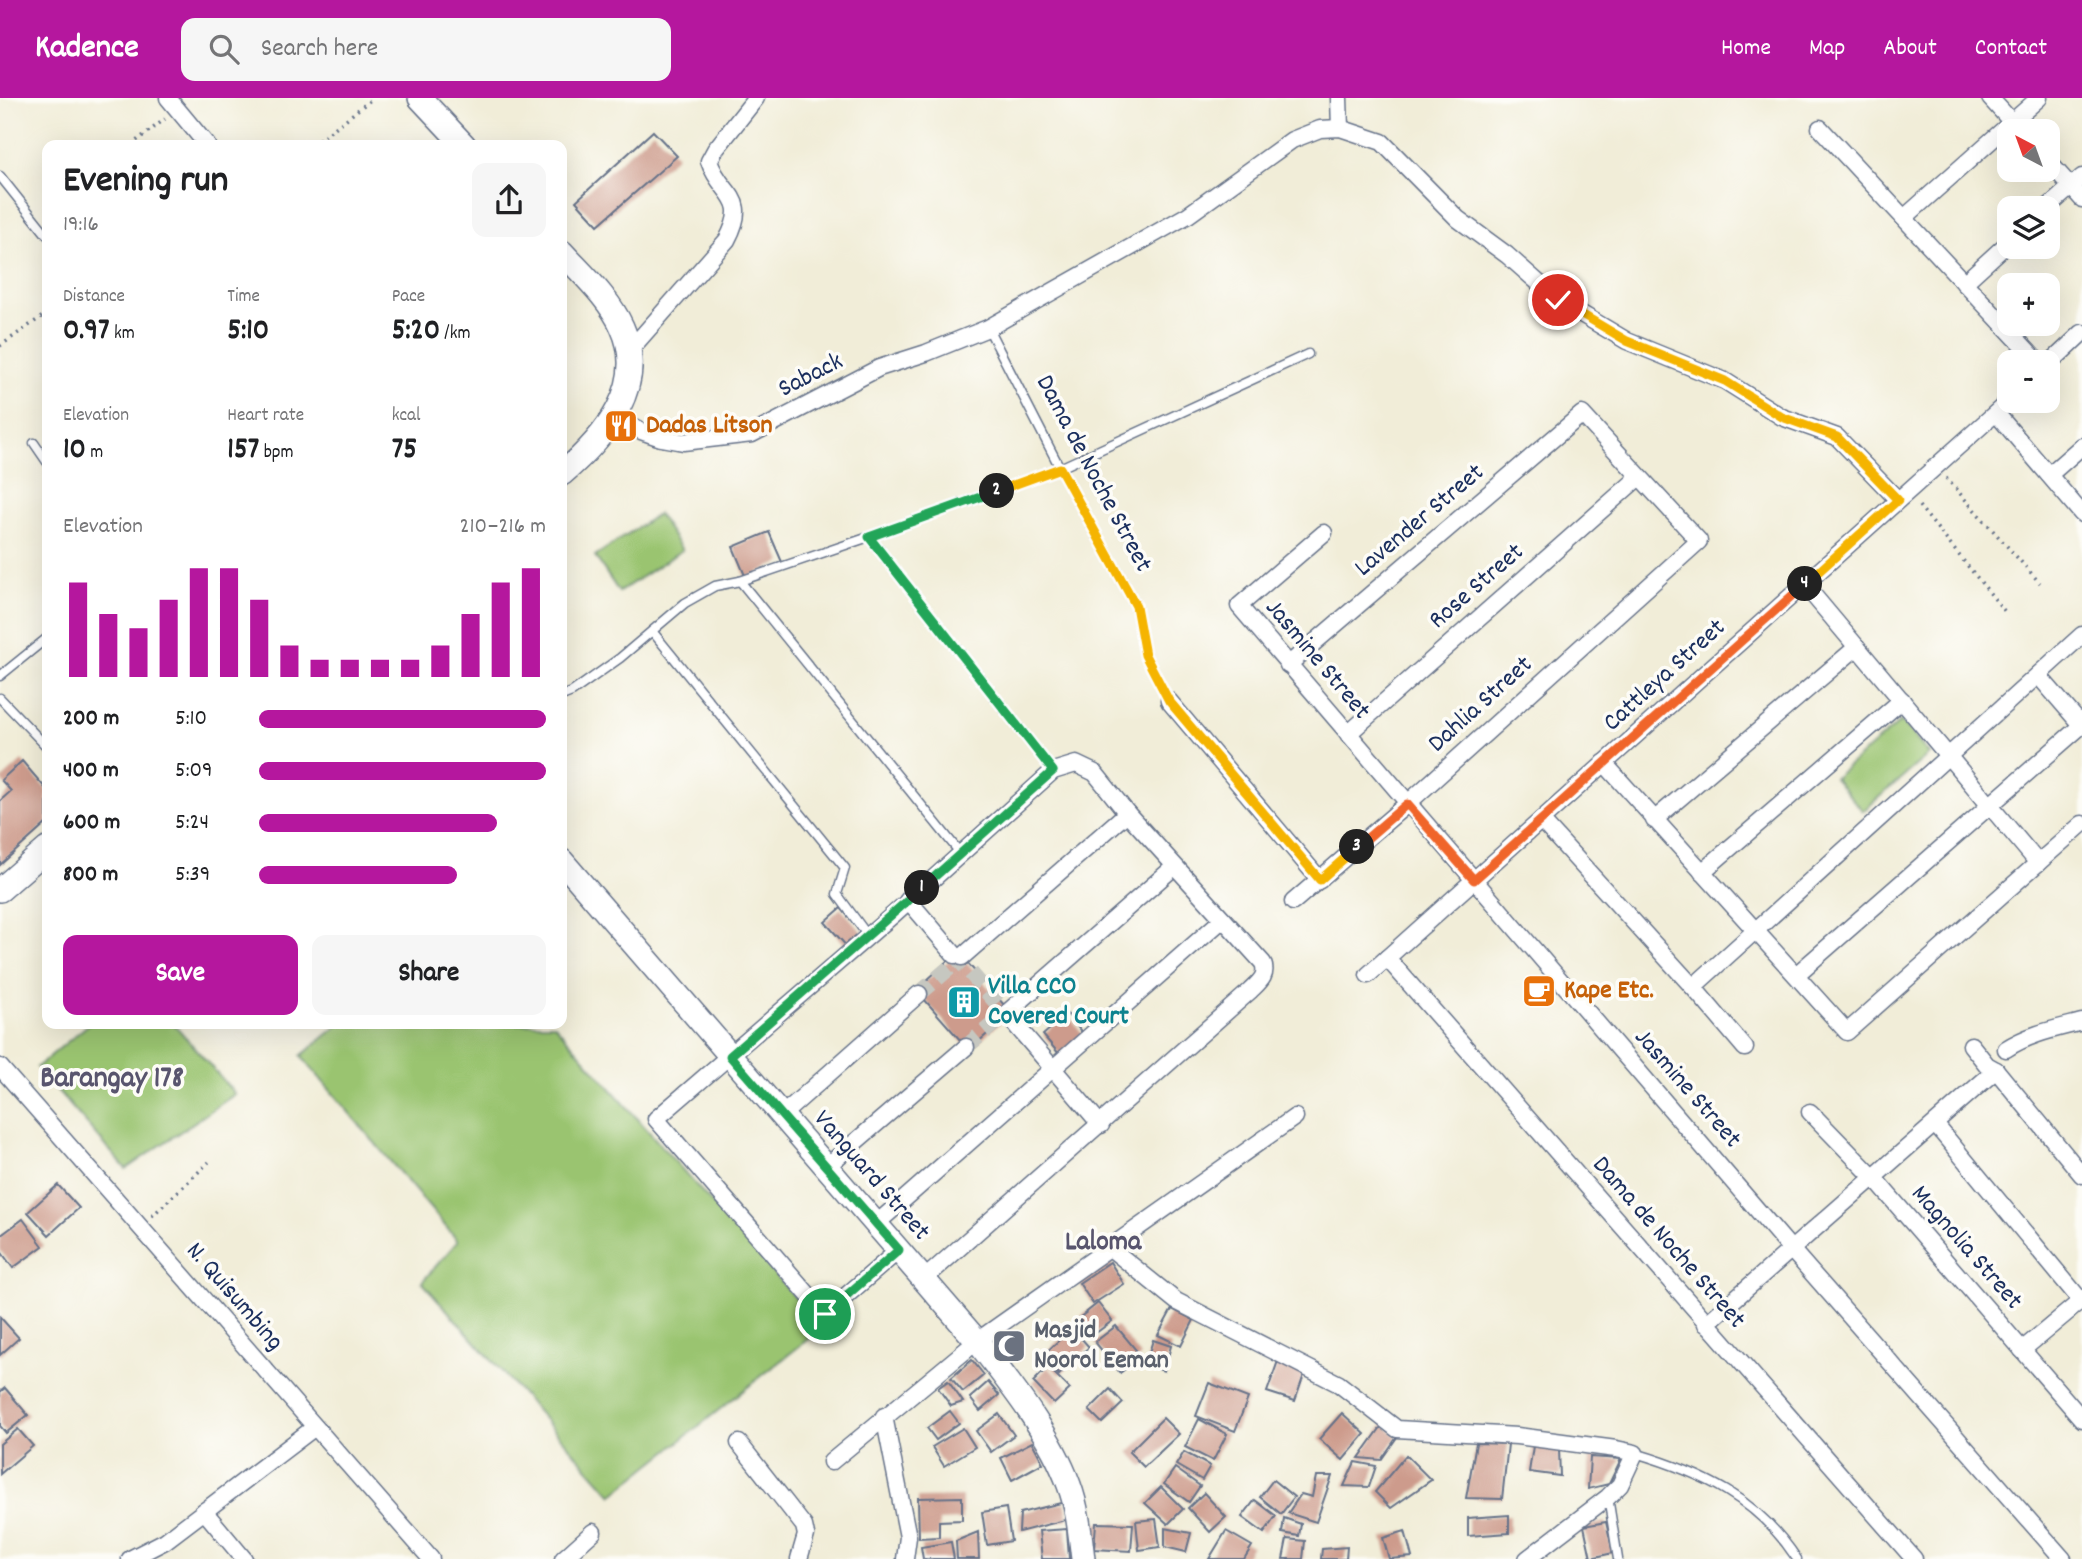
<!DOCTYPE html>
<html lang="en">
<head>
<meta charset="utf-8">
<style>
	body { margin:0; font-family:Dekko,sans-serif; background:#f6f6f6; color:#202124; height:100vh; display:flex; flex-direction:column; font-size:26px; white-space:nowrap }
	* { box-sizing:border-box; margin:0 }
	p { font-size:23px; color:#757577 }
	.icon { flex:none; width:38px; height:38px; fill:none; stroke:currentColor; stroke-width:2; stroke-linecap:round; stroke-linejoin:round }
	.map { position:relative; flex:1; overflow:hidden }
	.sheet { position:absolute; left:42px; top:42px; width:525px; height:889px; display:flex; flex-direction:column; background:#fff; border-radius:14px; box-shadow:0 7px 28px #0002 }
	.sheet>* { flex:none }
	.needle { width:46px; rotate:319deg }
	.buttons { position:absolute; left:1997px; top:21px; display:grid; gap:14px }
	.buttons a { display:grid; place-items:center; width:63px; height:63px; border-radius:14px; background:#fff; box-shadow:0 7px 28px #0002; font-size:35px }
	.pin { position:absolute; display:grid; place-items:center; width:60px; height:60px; color:#fff; margin:-30px; border:4px solid #fff; border-radius:50%; box-shadow:0 2px 7px #0007 }
	.km { position:absolute; width:35px; height:35px; margin:-18px; border-radius:50%; background:#222; color:#fff; font-size:19px; line-height:35px; text-align:center }
	.round { display:grid; place-items:center; flex:none; width:74px; height:74px; border-radius:14px; background:#f6f6f6 }
	.headline { display:flex; align-items:center; justify-content:space-between; height:119px; padding:0 21px }
	h1 { font-size:38px; font-weight:800; line-height:52px }
	.stats { display:grid; grid-template-columns:repeat(3,1fr); gap:10px; height:119px; padding:7px 21px }
	.stats div { display:grid; align-content:center }
	.stats b { font-size:30px; font-weight:800 }
	.stats small { font-size:19px; font-weight:400 }
	.stats p { font-size:19px }
	.chart { height:196px; padding:14px 21px }
	.chart p { display:flex; justify-content:space-between }
	.chart svg { width:100%; height:126px; margin-top:7px; stroke:#b5179e; stroke-width:6 }
	.button { display:flex; gap:14px; margin-top:auto; padding:14px 21px }
	.button a { flex:1; height:80px; border-radius:14px; background:#b5179e; color:#fff; font-size:28px; font-weight:800; line-height:80px; text-align:center }
	.button a+a { background:#f6f6f6; color:#202124 }
	ul { padding:0 21px; list-style:none; font-size:23px }
	li { display:grid; grid-template-columns:112px 84px 1fr; align-items:center; height:52px }
	li i { height:18px; border-radius:9px; background:#b5179e }
	header { display:flex; align-items:center; gap:42px; box-sizing:border-box; height:98px; padding:0 35px; background:#b5179e; color:#fff }
	header strong { font-size:33px }
	nav { display:flex; gap:38px; margin-inline-start:auto; font-size:24px }
	.search { width:490px; height:63px; background:#f6f6f6; display:flex; align-items:center; gap:18px; box-sizing:border-box; padding:0 24px; border-radius:14px; color:#757577; font-size:26px }
	.map>svg:first-child { display:block }
	.green { fill:#9ac470; stroke:#5a7a67; stroke-width:2 }
	.building { fill:#cd9b8c }
	.lines { fill:none; stroke-linecap:round; stroke-linejoin:round }
	.street-tunnel { stroke:#c6c7c0; stroke-width:16; stroke-dasharray:16 8; stroke-linecap:butt }
	.lane-casing { stroke:#667289; stroke-width:11 }
	.street-casing { stroke:#667289; stroke-width:19 }
	.secondary-casing { stroke:#667289; stroke-width:26 }
	.path { stroke:#667289; stroke-width:3.5; stroke-dasharray:2 5; stroke-linecap:butt }
	.lane { stroke:#fff; stroke-width:8 }
	.street { stroke:#fff; stroke-width:16 }
	.secondary { stroke:#fff; stroke-width:23 }
	.split-1-casing { stroke:#fff; stroke-width:14 }
	.split-2-casing { stroke:#fff; stroke-width:14 }
	.split-3-casing { stroke:#fff; stroke-width:14 }
	.split-4-casing { stroke:#fff; stroke-width:14 }
	.split-5-casing { stroke:#fff; stroke-width:14 }
	.split-1 { stroke:#22a559; stroke-width:9 }
	.split-2 { stroke:#22a559; stroke-width:9 }
	.split-3 { stroke:#f5b400; stroke-width:9 }
	.split-4 { stroke:#f0652b; stroke-width:9 }
	.split-5 { stroke:#f5b400; stroke-width:9 }
	.labels { text-anchor:middle; dominant-baseline:central; stroke-width:7; stroke-linejoin:round; paint-order:stroke }
	.street-label { font-size:26px; fill:#1b2f5e; stroke:#fdfcf7 }
	.food-label { font-size:26px; font-weight:bold; fill:#c56008; stroke:#fdfcf7; text-anchor:start }
	.culture-label { font-size:26px; font-weight:bold; fill:#0d838f; stroke:#fdfcf7; text-anchor:start }
	.worship-label { font-size:26px; font-weight:bold; fill:#5b616d; stroke:#fdfcf7; text-anchor:start }
	.neighbourhood-label { font-size:28px; font-weight:bold; fill:#59556e; stroke:#fdfcf7 }
	.quarter-label { font-size:30px; font-weight:bold; fill:#59556e; stroke:#fdfcf7 }
</style>
</head>
<body>
<header>
<strong>Kadence</strong>
<div class="search"><svg class="icon" aria-label="search" viewBox="0 0 24 24"><circle cx="10" cy="10" r="6"/><path d="M15 15l6 6"/></svg>Search here</div>
<nav><a>Home</a><a>Map</a><a>About</a><a>Contact</a></nav>
</header>
<div class="map">
<svg width="2082" height="1461" viewBox="0 0 2082 1461">
	<rect width="100%" height="100%" fill="#fdfcf7"/>
	<filter id="ink" filterUnits="userSpaceOnUse"><feTurbulence type="fractalNoise" baseFrequency=".0143" numOctaves="2"/><feDisplacementMap in="SourceGraphic" scale="14" xChannelSelector="R" yChannelSelector="G"/><feConvolveMatrix kernelMatrix="1 2 1 2 8 2 1 2 1" color-interpolation-filters="sRGB"/></filter>
	<filter id="wash" filterUnits="userSpaceOnUse"><feTurbulence type="fractalNoise" baseFrequency=".00686" numOctaves="4" result="noise"/><feDisplacementMap in="SourceGraphic" scale="28" xChannelSelector="R" yChannelSelector="G"/><feGaussianBlur stdDeviation="1.57" result="paint"/><feColorMatrix in="noise" values="0 0 0 0 0 0 0 0 0 0 0 0 0 0 0 0 0 1.4 0 .05"/><feComposite in="paint" operator="in"/></filter>
	<g filter="url(#wash)">
		<rect width="100%" height="100%" fill="#f1edd8"/>
		<g class="green">
			<path d="M658,416l24,36 -63,42 -24,-36z"/>
			<path d="M1901,623l28,33 -66,57 -29,-33z"/>
			<path d="M89,926h85l61,70 -109,75 -89,-102z"/>
			<path d="M340,926h214l268,304 -210,167 -190,-213 36,-41 -157,-185z"/>
		</g>
		<g id="blocks">
			<g class="building">
				<path d="M653,33l24,25 -79,69 -22,-24z"/>
				<path d="M769,434l13,30 -36,16 -13,-31z"/>
				<path d="M22,663l25,29v33l-47,42v-64l11,-10 -10,-11z"/>
				<path d="M841,810l24,27 -16,14 -24,-27z"/>
				<path d="M958,854l53,61 -42,37 -53,-60z"/>
				<path d="M1067,916l17,21 -24,20 -17,-20z"/>
				<path d="M58,1087l21,23 -30,27 -21,-23z"/>
				<path d="M23,1121l20,27 -30,22 -13,-18v-14z"/>
				<path d="M1110,1164l14,22 -31,20 -14,-21z"/>
				<path d="M1098,1205l14,18 -20,15 -14,-17z"/>
				<path d="M1172,1211l22,11 -13,26 -23,-11z"/>
				<path d="M0,1219l19,21 -19,17z"/>
				<path d="M1116,1228l25,30 -21,17 -25,-31z"/>
				<path d="M1072,1230l17,19 -30,28 -17,-19z"/>
				<path d="M1153,1242l18,6 -7,25 -19,-6z"/>
				<path d="M972,1262l12,15 -21,17 -12,-14z"/>
				<path d="M1278,1263l28,8 -11,32 -28,-9z"/>
				<path d="M1048,1269l22,22 -16,15 -21,-22z"/>
				<path d="M948,1283l15,21 -12,4 -13,-18z"/>
				<path d="M988,1284l11,13 -19,16 -10,-13z"/>
				<path d="M1209,1285l39,15 -13,33 -39,-15z"/>
				<path d="M5,1290l23,27 -22,18 -6,-7v-34z"/>
				<path d="M1110,1291l13,14 -21,20 -13,-13z"/>
				<path d="M950,1313l9,12 -23,17 -9,-12z"/>
				<path d="M1342,1315l23,21 -22,26 -24,-21z"/>
				<path d="M999,1316l15,21 -23,17 -15,-21z"/>
				<path d="M1163,1320l16,16 -35,33 -15,-15z"/>
				<path d="M1199,1321l28,15 -14,27 -28,-14z"/>
				<path d="M1384,1325l13,14 -16,23 -22,-2z"/>
				<path d="M963,1330l12,19 -31,19 -12,-19z"/>
				<path d="M18,1331l15,17 -33,28v-30z"/>
				<path d="M1032,1344l11,21 -31,17 -11,-22z"/>
				<path d="M1476,1345l32,1 -6,55 -36,-1z"/>
				<path d="M1533,1348l26,3 1,27 -31,-4z"/>
				<path d="M1184,1354l26,14 -8,14 -26,-15z"/>
				<path d="M1406,1357l25,25 -40,28 -16,-16z"/>
				<path d="M1590,1359l31,2 -12,25 -21,5z"/>
				<path d="M1355,1364l21,4 -7,21 -25,-1z"/>
				<path d="M1175,1370l25,18 -11,16 -25,-18z"/>
				<path d="M1316,1378h16l-16,46 -28,-9 13,-19 11,3z"/>
				<path d="M1273,1382l21,17 -13,17 -21,-17z"/>
				<path d="M1161,1389l22,22 -15,15 -23,-21z"/>
				<path d="M1204,1395l22,24 -16,15 -22,-24z"/>
				<path d="M962,1399v23l-23,1v16l-20,1 -1,-40z"/>
				<path d="M1255,1402l21,16 -12,17 -22,-16z"/>
				<path d="M1065,1404l4,17 -50,13 1,-19z"/>
				<path d="M1006,1410l5,33 -24,4 -5,-33z"/>
				<path d="M1509,1417v18l-41,3v-18z"/>
				<path d="M1284,1420l17,6 -2,12 -17,-3z"/>
				<path d="M1156,1421l4,28 -21,3 -3,-29z"/>
				<path d="M1606,1424l7,31 -22,5 -7,-32z"/>
				<path d="M1096,1425l37,1 -2,27 -37,-2z"/>
				<path d="M1165,1430l26,5 -5,19 -21,-5z"/>
				<path d="M1067,1431l2,30h-27l-3,-28z"/>
				<path d="M1226,1433l26,15 -8,13h-35z"/>
				<path d="M1405,1433l7,26 -23,2 -6,-21z"/>
				<path d="M978,1434l1,27h-22l-1,-18z"/>
				<path d="M1287,1441l18,2 -2,18h-20z"/>
				<path d="M951,1444l3,17h-31l-2,-12z"/>
				<path d="M1347,1449l-1,12h-25l1,-10z"/>
			</g>
		</g>
	</g>
	<g filter="url(#ink)">
		<use href="#blocks" fill-opacity="0" stroke="#667289" stroke-width="2"/>
		<g class="lines">
			<g class="street-tunnel">
				<path d="M955,857l53,61"/>
				<path d="M919,896l43,-37"/>
				<path d="M966,949l43,-36"/>
			</g>
			<g class="lane-casing">
				<g id="lane">
					<path d="M0,78l47,59"/>
					<path d="M988,230l72,140 76,138 9,49 24,46"/>
					<path d="M34,345l13,19"/>
					<path d="M869,439l184,234"/>
					<path d="M740,483l221,273"/>
					<path d="M652,533l193,237 -8,26 31,42"/>
					<path d="M0,578l47,-38"/>
					<path d="M562,598l10,-4 48,-34 65,-55 30,-17 25,-5 129,-44 191,-69 248,-114"/>
					<path d="M0,600l47,49"/>
					<path d="M1635,1355c68,20 123,46 162,106"/>
					<path d="M1608,1399l10,62"/>
				</g>
			</g>
			<g class="street-casing">
				<g id="street">
					<path d="M168,0l39,47"/>
					<path d="M1339,0l1,30"/>
					<path d="M1990,0l30,33"/>
					<path d="M1820,30l218,234"/>
					<path d="M2048,63l34,38"/>
					<path d="M2047,110l35,-31"/>
					<path d="M1904,120l135,-120"/>
					<path d="M1964,185l45,-41"/>
					<path d="M629,253l98,-111c24,-45 -6,-43 -18,-79l6,-11 41,-52"/>
					<path d="M2048,267l34,-32"/>
					<path d="M1996,315l86,101"/>
					<path d="M613,320l28,13 20,7 22,4 69,-8 127,-66 47,-15 62,-25 200,-113 104,-75 28,-11 20,-1 42,14 76,77 49,36 51,45 69,41 98,40 57,36 55,20 61,63"/>
					<path d="M2049,377l33,-29"/>
					<path d="M1324,435l-85,73 551,642 273,311"/>
					<path d="M1804,486l234,279"/>
					<path d="M1288,567l294,-251 117,127 -292,263 -114,98"/>
					<path d="M2038,577l44,51"/>
					<path d="M1169,603l151,179"/>
					<path d="M1348,636l291,-257"/>
					<path d="M1604,665l243,269 235,-208"/>
					<path d="M1541,722l152,167 52,61"/>
					<path d="M1654,722l203,-173"/>
					<path d="M1702,774l200,-172"/>
					<path d="M908,802l47,55"/>
					<path d="M962,859l165,-144"/>
					<path d="M1387,860l527,601"/>
					<path d="M1368,877l641,-574"/>
					<path d="M1796,877l286,-250"/>
					<path d="M1693,889l389,-352"/>
					<path d="M1009,913l165,-144"/>
					<path d="M1008,918l93,109"/>
					<path d="M1971,947l16,20 9,5 86,105"/>
					<path d="M2006,951c23,-15 49,-20 76,-27"/>
					<path d="M0,969l431,492"/>
					<path d="M1810,1014l63,65 209,242"/>
					<path d="M782,1017l137,-121"/>
					<path d="M1935,1026l147,178"/>
					<path d="M826,1069l140,-120"/>
					<path d="M876,1126l347,-305"/>
					<path d="M1109,1149l67,54 163,83 58,45 120,7 99,13 19,4 -15,32 -12,12 -81,62"/>
					<path d="M899,1152l-74,64 -169,-195 238,-205 159,-143 23,-7 19,9 32,40 136,150c5,13 -4,19 -13,28l-326,288"/>
					<path d="M1706,1226l290,-254"/>
					<path d="M2022,1252l60,-50"/>
					<path d="M884,1318l24,121 -3,22"/>
					<path d="M739,1345l65,83 2,9 -7,24"/>
					<path d="M831,1364l146,-121 318,-224"/>
					<path d="M204,1413l40,48"/>
					<path d="M130,1461l35,-18 150,-114"/>
					<path d="M563,1461l30,-27"/>
				</g>
			</g>
			<g class="secondary-casing">
				<g id="secondary">
					<path d="M420,0l44,47"/>
					<path d="M562,154c21,23 47,46 60,75 27,59 -18,111 -60,147"/>
					<path d="M562,763l415,480c34,44 73,92 92,144 9,24 11,49 14,74"/>
					<path d="M0,792l47,-41"/>
				</g>
			</g>
			<g class="path">
				<path d="M131,47l34,-26"/>
				<path d="M313,47l60,-47"/>
				<path d="M0,248l47,-33"/>
				<path d="M1946,380l94,105"/>
				<path d="M1919,408l87,107"/>
				<path d="M152,1118l57,-54"/>
			</g>
			<use href="#lane" class="lane"/>
			<use href="#street" class="street"/>
			<use href="#secondary" class="secondary"/>
		</g>
	</g>
	<g class="lines" filter="url(#ink)">
		<g class="split-1-casing">
			<path id="split-1" d="M825,1216l74,-64 -169,-194 192,-168"/>
		</g>
		<g class="split-2-casing">
			<path id="split-2" d="M922,790l131,-117 -184,-234 128,-46"/>
		</g>
		<g class="split-3-casing">
			<path id="split-3" d="M997,393l63,-23 76,138 9,49 24,46 151,179 37,-33"/>
		</g>
		<g class="split-4-casing">
			<path id="split-4" d="M1357,749l50,-43 67,76 331,-296"/>
		</g>
		<g class="split-5-casing">
			<path id="split-5" d="M1558,202l69,41 98,40 57,36 55,20 61,63 -93,84"/>
		</g>
		<use href="#split-1" class="split-1"/>
		<use href="#split-2" class="split-2"/>
		<use href="#split-3" class="split-3"/>
		<use href="#split-4" class="split-4"/>
		<use href="#split-5" class="split-5"/>
	</g>
	<defs>
		<g id="restaurant-square" transform="scale(1.75)"><rect x="-9" y="-9" width="18" height="18" rx="4" fill="#e8710a" stroke="#fdfcf7"/><path d="M-5-6h1v4h1v-4h1v4h1v-4h1v5L-1.5 .5V6h-2V.5L-5-1ZM5-6V6H3V1.5H1.5Q1.5-4 5-6Z" fill="#fff"/></g>
		<g id="cafe-square" transform="scale(1.75)"><rect x="-9" y="-9" width="18" height="18" rx="4" fill="#e8710a" stroke="#fdfcf7"/><path d="M-5.5-4.5H6V0H3Q3 3.5 0 3.5H-2.5Q-5.5 3.5-5.5 0ZM3-3.2v2h1.7v-2ZM-6 4.5H4V6H-6Z" fill="#fff"/></g>
		<g id="building-square" transform="scale(1.75)"><rect x="-9" y="-9" width="18" height="18" rx="4" fill="#0f9aa8" stroke="#fdfcf7"/><path d="M-4-6H4V6H1V3H-1V6H-4ZM-2.5-4.3h1.7v1.8h-1.7ZM.8-4.3h1.7v1.8H.8ZM-2.5-1h1.7V.8h-1.7ZM.8-1h1.7V.8H.8Z" fill="#fff"/></g>
		<g id="mosque-square" transform="scale(1.75)"><rect x="-9" y="-9" width="18" height="18" rx="4" fill="#6b7280" stroke="#fdfcf7"/><path d="M3.5-4.9A6 6 0 1 0 3.5 4.9A5 5 0 1 1 3.5-4.9Z" fill="#fff"/></g>
	</defs>
	<g fill-rule="evenodd">
		<use href="#restaurant-square" x="621" y="328"/>
		<use href="#cafe-square" x="1539" y="893"/>
		<use href="#building-square" x="964" y="904"/>
		<use href="#mosque-square" x="1009" y="1248"/>
	</g>
	<g class="labels">
		<g class="street-label">
			<text transform="translate(811 278) rotate(-27)">Saback</text>
			<text transform="translate(1093 376) rotate(62)">Dama de Noche Street</text>
			<text transform="translate(1420 423) rotate(-40)">Lavender Street</text>
			<text transform="translate(1477 489) rotate(-41)">Rose Street</text>
			<text transform="translate(1317 562) rotate(50)">Jasmine Street</text>
			<text transform="translate(1665 578) rotate(-42)">Cattleya Street</text>
			<text transform="translate(1481 607) rotate(-42)">Dahlia Street</text>
			<text transform="translate(1687 991) rotate(49)">Jasmine Street</text>
			<text transform="translate(871 1078) rotate(49)">Vanguard Street</text>
			<text transform="translate(1668 1145) rotate(49)">Dama de Noche Street</text>
			<text transform="translate(1966 1150) rotate(49)">Magnolia Street</text>
			<text transform="translate(234 1199) rotate(49)">N. Quisumbing</text>
		</g>
		<g class="food-label">
			<text x="646" y="328">Dadas Litson</text>
			<text x="1564" y="893">Kape Etc.</text>
		</g>
		<g class="culture-label">
			<text x="988" y="889">Villa CCO<tspan x="988" dy="30">Covered Court</tspan></text>
		</g>
		<g class="worship-label">
			<text x="1034" y="1233">Masjid<tspan x="1034" dy="30">Noorol Eeman</tspan></text>
		</g>
		<g class="neighbourhood-label">
			<text x="1103" y="1146">Laloma</text>
		</g>
		<g class="quarter-label">
			<text x="112" y="982">Barangay 178</text>
		</g>
	</g>
</svg>
<div class="buttons">
<a><svg class="needle" viewBox="-14 -14 28 28"><path d="M0-13l5 13h-10z" fill="#e53935"/><path d="M0 13l5-13h-10z" fill="#757577"/></svg></a>
<a><svg class="icon" aria-label="layers" viewBox="0 0 24 24"><path d="M12 4l9 5-9 5-9-5zM3 14l9 5 9-5"/></svg></a>
<a>+</a>
<a>−</a>
</div>
<div class="pin" style="left:825px;top:1216px;background:#1e9e55"><svg class="icon" aria-label="arrive" viewBox="0 0 24 24"><path d="M6 21V4h12l-3 4 3 4H6"/></svg></div>
<div class="pin" style="left:1558px;top:202px;background:#d93025"><svg class="icon" aria-label="check" viewBox="0 0 24 24"><path d="M5 12l5 5 9-10"/></svg></div>
<b class="km" style="left:922px;top:790px">1</b>
<b class="km" style="left:997px;top:393px">2</b>
<b class="km" style="left:1357px;top:749px">3</b>
<b class="km" style="left:1805px;top:486px">4</b>
<section class="sheet">
<div class="headline"><div><h1>Evening run</h1><p>19:16</p></div><a class="round"><svg class="icon" aria-label="share" viewBox="0 0 24 24"><path d="M12 15V3M7 8l5-5 5 5M5 13v7h14v-7"/></svg></a></div>
<div class="stats">
<div><p>Distance</p><b>0.97<small> km</small></b></div>
<div><p>Time</p><b>5:10</b></div>
<div><p>Pace</p><b>5:20<small> /km</small></b></div>
</div>
<div class="stats">
<div><p>Elevation</p><b>10<small> m</small></b></div>
<div><p>Heart rate</p><b>157<small> bpm</small></b></div>
<div><p>kcal</p><b>75</b></div>
</div>
<div class="chart"><p><span>Elevation</span>210–216 m</p>
<svg viewBox="0 0 160 44" preserveAspectRatio="none"><path d="M5 44V11M15 44V22M25 44V27M35 44V17M45 44V6M55 44V6M65 44V17M75 44V33M85 44V38M95 44V38M105 44V38M115 44V38M125 44V33M135 44V22M145 44V11M155 44V6"/></svg>
</div>
<ul>
<li><b>200 m</b>5:10<i style="width:100%"></i></li>
<li><b>400 m</b>5:09<i style="width:100%"></i></li>
<li><b>600 m</b>5:24<i style="width:83%"></i></li>
<li><b>800 m</b>5:39<i style="width:69%"></i></li>
</ul>
<div class="button"><a>Save</a><a>Share</a></div>
</section>
</div>
</body>
</html>
